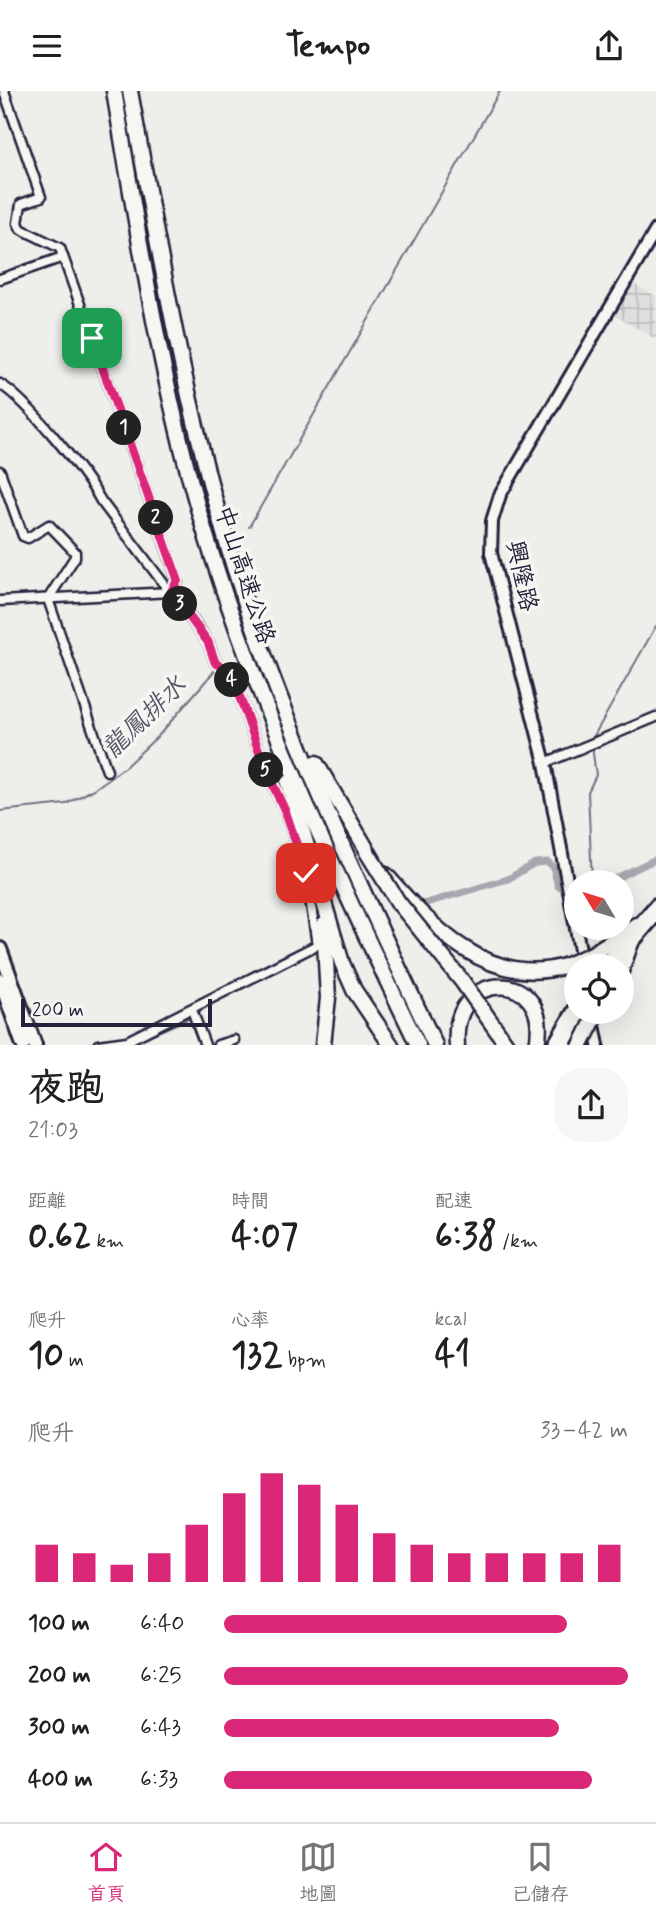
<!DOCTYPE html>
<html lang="zh-TW">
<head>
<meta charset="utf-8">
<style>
	body { margin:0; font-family:Mynerve,"LXGW WenKai TC",sans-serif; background:#f6f6f6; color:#202124; height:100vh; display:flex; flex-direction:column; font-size:26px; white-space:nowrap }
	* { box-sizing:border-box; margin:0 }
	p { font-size:23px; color:#757577 }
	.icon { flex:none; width:38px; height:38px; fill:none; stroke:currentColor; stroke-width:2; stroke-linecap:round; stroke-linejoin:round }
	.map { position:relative; height:954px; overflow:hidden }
	.drawer { display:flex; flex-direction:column; background:#fff; flex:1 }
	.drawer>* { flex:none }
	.needle { width:46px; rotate:308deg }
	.fabs { position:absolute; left:564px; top:779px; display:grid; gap:14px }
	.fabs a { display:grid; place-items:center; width:70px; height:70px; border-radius:50%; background:#fff; box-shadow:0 7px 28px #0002; font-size:35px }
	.scale { position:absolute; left:21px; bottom:18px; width:191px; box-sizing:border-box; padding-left:7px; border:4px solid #22223b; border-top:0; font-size:19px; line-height:24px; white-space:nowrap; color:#22223b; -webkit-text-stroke:5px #f6f6f2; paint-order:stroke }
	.pin { position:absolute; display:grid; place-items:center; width:60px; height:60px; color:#fff; margin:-30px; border-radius:14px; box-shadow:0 4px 10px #0006 }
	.km { position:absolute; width:35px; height:35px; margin:-18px; border-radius:50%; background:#222; color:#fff; font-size:19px; line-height:35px; text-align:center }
	.round { display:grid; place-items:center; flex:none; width:74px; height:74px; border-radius:28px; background:#f6f6f6 }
	.summary { display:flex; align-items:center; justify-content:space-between; height:119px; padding:0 28px }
	h1 { font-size:38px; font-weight:700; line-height:52px }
	.metrics { display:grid; grid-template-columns:repeat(3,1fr); gap:10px; height:119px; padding:7px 28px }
	.metrics div { display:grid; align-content:center }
	.metrics b { font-size:35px; font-weight:700 }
	.metrics small { font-size:19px; font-weight:400 }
	.metrics p { font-size:19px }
	.chart { height:196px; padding:14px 28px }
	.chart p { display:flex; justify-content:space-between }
	.chart svg { width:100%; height:126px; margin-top:7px; stroke:#db2777; stroke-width:6 }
	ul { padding:0 28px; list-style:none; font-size:23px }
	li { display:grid; grid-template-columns:112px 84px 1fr; align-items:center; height:52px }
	li i { height:18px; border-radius:9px; background:#db2777 }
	header { display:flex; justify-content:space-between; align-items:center; height:91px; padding:0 28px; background:#fff; font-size:32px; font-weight:700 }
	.tabs { display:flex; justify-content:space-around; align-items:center; height:98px; border-top:2px solid #e0e0e0; background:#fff; font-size:19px; color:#757577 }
	.tabs a { display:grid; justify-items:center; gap:4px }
	.tabs .on { color:#db2777 }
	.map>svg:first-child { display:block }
	.industrial { fill:url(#industrial-grid) }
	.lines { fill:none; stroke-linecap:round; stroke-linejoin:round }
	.stream { stroke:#727281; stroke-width:2 }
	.canal { stroke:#a7a7af; stroke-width:7 }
	.street-casing { stroke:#22223b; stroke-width:13 }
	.secondary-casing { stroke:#22223b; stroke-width:16 }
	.primary-casing { stroke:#22223b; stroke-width:18 }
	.highway-casing { stroke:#22223b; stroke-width:19 }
	.street { stroke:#f6f6f2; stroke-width:8 }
	.secondary { stroke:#f6f6f2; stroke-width:10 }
	.primary { stroke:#f6f6f2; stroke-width:12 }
	.highway { stroke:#f6f6f2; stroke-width:14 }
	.highway-bridge-casing { stroke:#22223b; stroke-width:19; stroke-linecap:butt }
	.highway-bridge { stroke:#f6f6f2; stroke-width:14 }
	.route-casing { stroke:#fff; stroke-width:14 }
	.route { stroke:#db2777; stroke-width:9 }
	.labels { text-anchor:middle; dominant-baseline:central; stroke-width:7; stroke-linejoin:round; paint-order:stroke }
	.street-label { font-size:24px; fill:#22223b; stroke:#f6f6f2 }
	.water-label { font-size:26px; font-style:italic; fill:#575769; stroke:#f6f6f2 }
</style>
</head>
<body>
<header><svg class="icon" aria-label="menu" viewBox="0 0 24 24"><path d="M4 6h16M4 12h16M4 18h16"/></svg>Tempo<svg class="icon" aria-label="share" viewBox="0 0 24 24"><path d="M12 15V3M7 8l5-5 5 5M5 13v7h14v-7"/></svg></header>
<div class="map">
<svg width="656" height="954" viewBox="0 0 656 954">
	<defs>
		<pattern id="industrial-grid" width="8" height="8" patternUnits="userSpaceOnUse" patternTransform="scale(1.75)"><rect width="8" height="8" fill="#dfdfde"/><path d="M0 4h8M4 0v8" fill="none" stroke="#bfbfbf"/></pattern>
	</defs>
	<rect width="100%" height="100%" fill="#eeeeeb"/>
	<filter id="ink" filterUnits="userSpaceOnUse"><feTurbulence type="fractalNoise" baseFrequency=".0143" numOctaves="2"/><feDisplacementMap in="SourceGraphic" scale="14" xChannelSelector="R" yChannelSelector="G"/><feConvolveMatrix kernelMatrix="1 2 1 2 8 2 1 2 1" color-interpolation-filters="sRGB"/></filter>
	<g filter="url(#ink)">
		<path class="industrial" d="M630,191l26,14v43l-44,-25z"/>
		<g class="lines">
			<g class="stream">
				<path d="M0,287l15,13"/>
				<path d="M94,391l44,61"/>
				<path d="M249,436l251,-436"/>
				<path d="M143,459l28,34"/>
				<path d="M177,500c11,15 44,50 41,69"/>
				<path d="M591,650l65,-115"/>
				<path d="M0,720l66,-7 30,-16 29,-21 35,-33 56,-65"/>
				<path d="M592,791l-4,-90 8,-17 -4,-29"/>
				<path d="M198,922l18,-13"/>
				<path d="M128,954l62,-27"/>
			</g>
			<g class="canal">
				<path d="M608,791l48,-23"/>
				<path d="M423,813l85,-25 27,-16 13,-1 5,5 5,19 18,3"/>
			</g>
			<g class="street-casing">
				<g id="street">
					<path d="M0,188l63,-22"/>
					<path d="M0,293c28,17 85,88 101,117l107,141 7,20 16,11 34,95 21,45 20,60 11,72 -190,96 -29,4"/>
					<path d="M0,380l23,65 5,2 21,-13 26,27v5l-27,42"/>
					<path d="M48,508l59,172"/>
					<path d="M0,510l171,-9 7,-11 -118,-333 -39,-19 -3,-6 3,-19 20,-7 -37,-106"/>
					<path d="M545,672l111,-46"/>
					<path d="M192,919l13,35"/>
					<path d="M218,954l16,-5"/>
				</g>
			</g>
			<g class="secondary-casing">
				<g id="secondary">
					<path d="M583,875l-38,-203 -54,-210 1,-32 8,-26 156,-265"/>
					<path d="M602,875l54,-62"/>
					<path d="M613,875l43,-50"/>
					<path d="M593,929l5,25"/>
					<path d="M553,954l23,-39"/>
					<path d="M564,954l20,-34"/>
				</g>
			</g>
			<g class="primary-casing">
				<g id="primary">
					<path d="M0,858l35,96"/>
					<path d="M0,889l23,65"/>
				</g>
			</g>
			<g class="highway-casing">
				<g id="highway">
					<path d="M114,0c26,155 50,311 97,461 54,171 129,332 207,493"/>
					<path d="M130,0c29,160 56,320 104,476 52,165 127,322 201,478"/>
					<path d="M316,672l57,97"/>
					<path d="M288,692l54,180 12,27 37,55"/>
					<path d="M386,784c46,53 103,113 179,91"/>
					<path d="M592,863l44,-29"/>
					<path d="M621,880l11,-31"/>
					<path d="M323,954l5,-47 -4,-73"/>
					<path d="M457,954c-7,-78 96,-78 80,0"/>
				</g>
			</g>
			<use href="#street" class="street"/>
			<use href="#secondary" class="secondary"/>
			<use href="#primary" class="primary"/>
			<use href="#highway" class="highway"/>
			<g class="highway-bridge-casing">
				<g id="highway-bridge">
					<path d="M367,761l31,50 64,79 45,64"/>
					<path d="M565,875l27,-12"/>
					<path d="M581,954l17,-34"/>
				</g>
			</g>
			<use href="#highway-bridge" class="highway-bridge"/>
		</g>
	</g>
	<g class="lines" filter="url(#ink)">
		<g class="route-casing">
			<path id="route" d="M92,247l86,242 -7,12 37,50 7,20 16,11 34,95 21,45 20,60"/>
		</g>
		<use href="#route" class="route"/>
	</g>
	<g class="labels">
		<g class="street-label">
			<text transform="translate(244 484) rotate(72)">中山高速公路</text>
			<text transform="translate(521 485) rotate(78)">興隆路</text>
		</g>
		<g class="water-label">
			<text transform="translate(145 627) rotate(-44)">龍鳳排水</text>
		</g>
	</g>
</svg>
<div class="fabs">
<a><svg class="needle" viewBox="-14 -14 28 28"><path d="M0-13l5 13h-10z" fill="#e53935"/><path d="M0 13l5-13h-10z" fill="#757577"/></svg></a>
<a><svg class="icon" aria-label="locate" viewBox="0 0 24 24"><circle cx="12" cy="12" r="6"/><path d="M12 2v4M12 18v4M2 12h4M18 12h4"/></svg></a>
</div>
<div class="scale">200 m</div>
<div class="pin" style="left:92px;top:247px;background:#1e9e55"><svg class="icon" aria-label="arrive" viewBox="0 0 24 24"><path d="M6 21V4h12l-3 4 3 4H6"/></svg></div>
<div class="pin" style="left:306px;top:782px;background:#d93025"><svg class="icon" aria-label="check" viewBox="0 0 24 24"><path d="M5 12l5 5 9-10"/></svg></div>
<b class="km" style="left:124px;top:337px">1</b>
<b class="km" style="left:156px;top:427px">2</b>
<b class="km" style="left:180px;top:513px">3</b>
<b class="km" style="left:232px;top:589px">4</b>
<b class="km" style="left:266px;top:679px">5</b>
</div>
<section class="drawer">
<div class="summary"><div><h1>夜跑</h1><p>21:03</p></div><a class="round"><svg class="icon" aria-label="share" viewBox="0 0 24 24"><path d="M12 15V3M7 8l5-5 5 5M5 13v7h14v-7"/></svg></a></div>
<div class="metrics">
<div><p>距離</p><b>0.62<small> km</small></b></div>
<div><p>時間</p><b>4:07</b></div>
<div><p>配速</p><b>6:38<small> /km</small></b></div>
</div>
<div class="metrics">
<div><p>爬升</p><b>10<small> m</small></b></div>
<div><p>心率</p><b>132<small> bpm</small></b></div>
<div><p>kcal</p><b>41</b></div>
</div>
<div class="chart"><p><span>爬升</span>33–42 m</p>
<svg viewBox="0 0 160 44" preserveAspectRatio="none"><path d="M5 44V31M15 44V34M25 44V38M35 44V34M45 44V24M55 44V13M65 44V6M75 44V10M85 44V17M95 44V27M105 44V31M115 44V34M125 44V34M135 44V34M145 44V34M155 44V31"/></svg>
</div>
<ul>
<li><b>100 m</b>6:40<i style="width:85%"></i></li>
<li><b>200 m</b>6:25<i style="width:100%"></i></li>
<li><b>300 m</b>6:43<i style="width:83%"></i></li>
<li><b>400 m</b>6:33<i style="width:91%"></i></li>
</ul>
</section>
<nav class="tabs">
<a class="on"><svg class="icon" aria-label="home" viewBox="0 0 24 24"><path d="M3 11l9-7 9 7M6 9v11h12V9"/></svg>首頁</a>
<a><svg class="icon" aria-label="map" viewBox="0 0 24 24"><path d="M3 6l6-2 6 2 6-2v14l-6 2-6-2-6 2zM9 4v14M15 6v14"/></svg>地圖</a>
<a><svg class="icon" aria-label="saved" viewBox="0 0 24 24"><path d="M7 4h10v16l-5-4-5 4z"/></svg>已儲存</a>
</nav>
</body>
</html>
